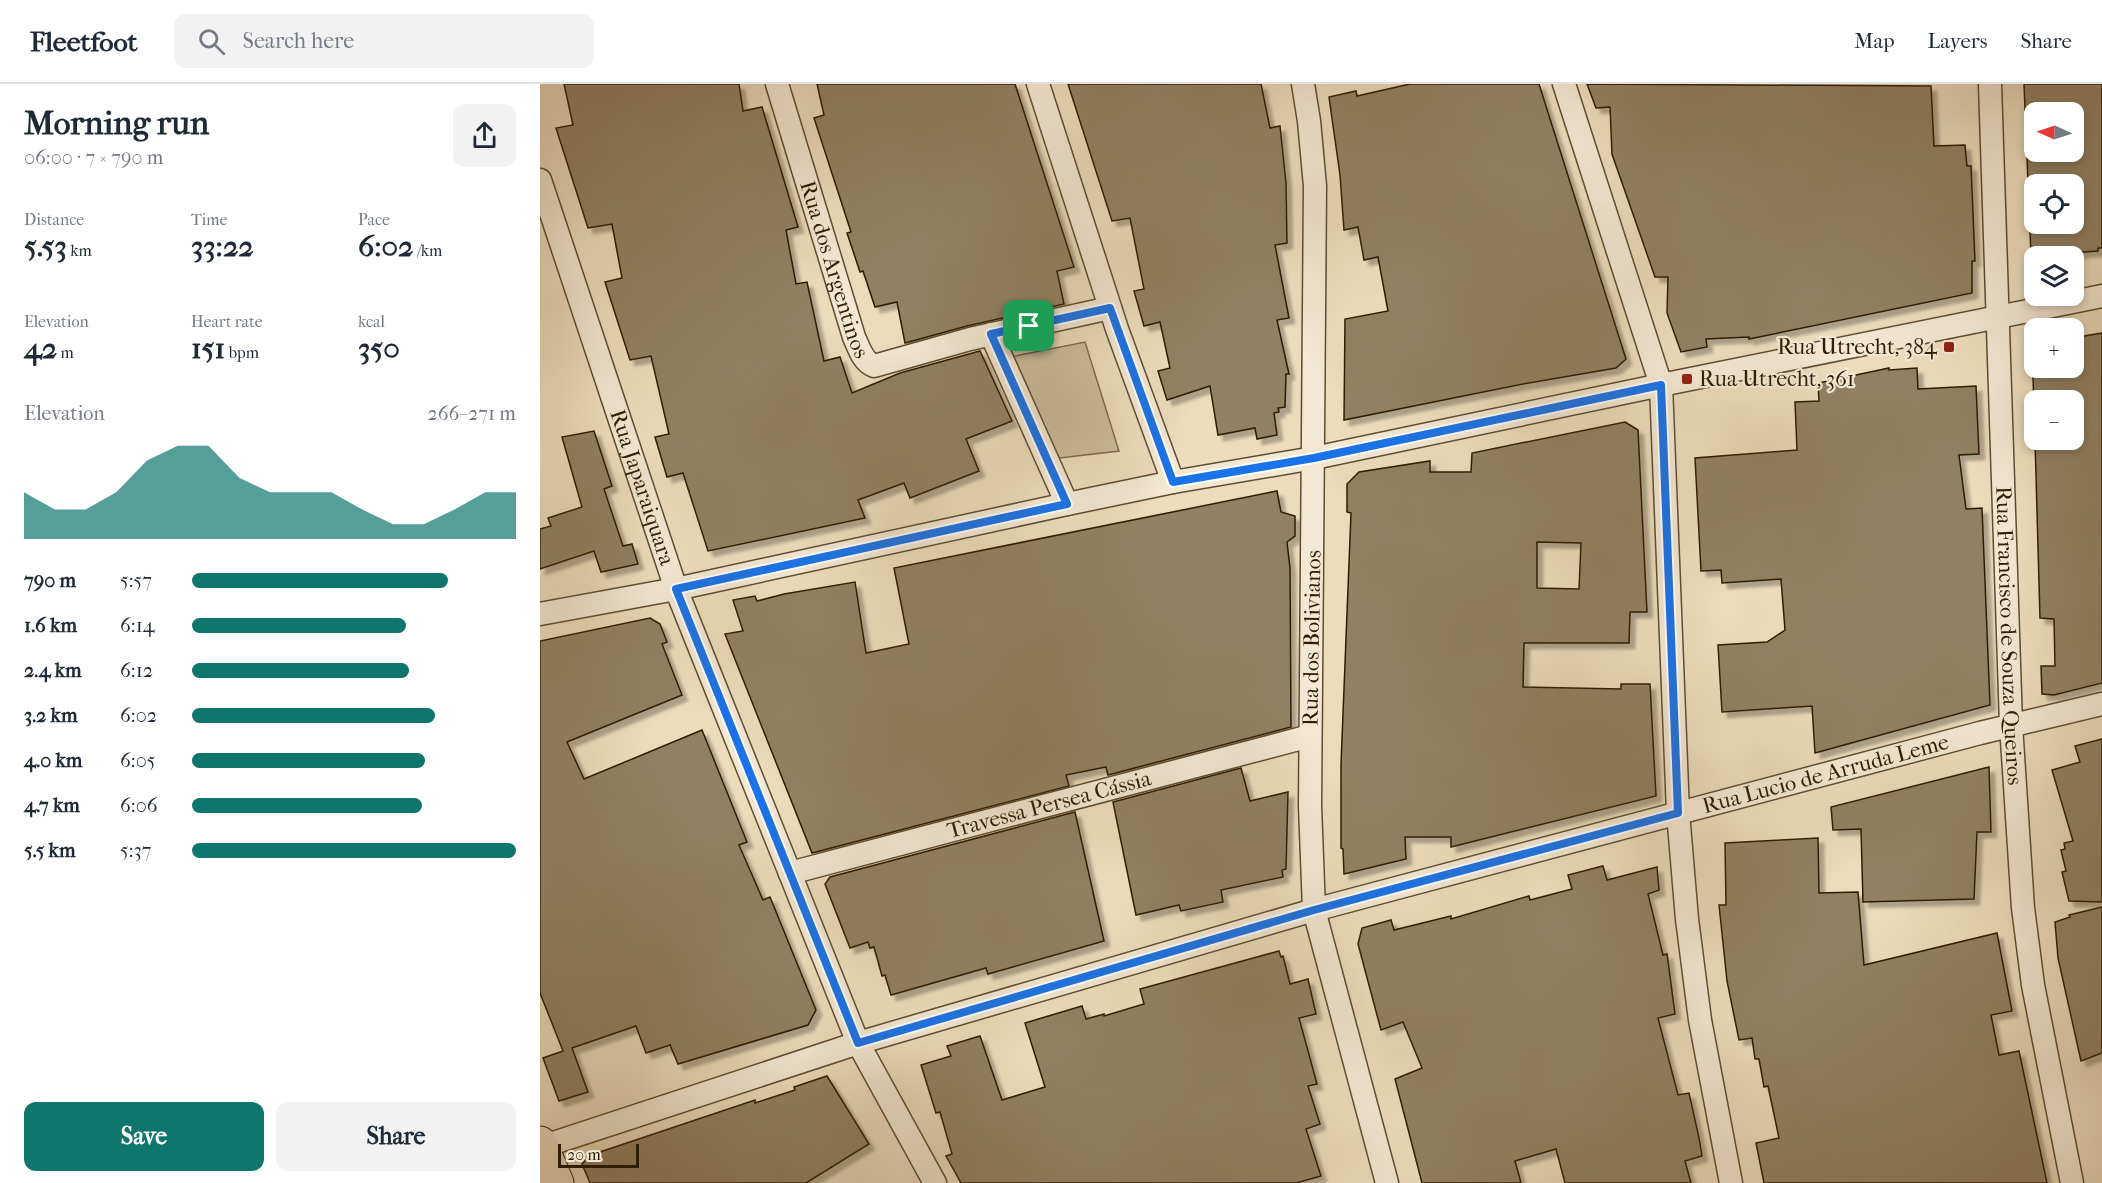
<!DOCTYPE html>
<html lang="en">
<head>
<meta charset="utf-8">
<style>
	body { margin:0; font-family:"IM FELL French Canon",serif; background:#f2f2f3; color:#1f2937; height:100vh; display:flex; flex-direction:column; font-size:22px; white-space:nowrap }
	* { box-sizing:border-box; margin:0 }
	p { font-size:20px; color:#747a83 }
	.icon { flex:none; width:33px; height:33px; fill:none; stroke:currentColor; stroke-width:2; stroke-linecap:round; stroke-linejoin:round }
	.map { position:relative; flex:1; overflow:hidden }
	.details { display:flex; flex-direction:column; background:#fff; width:540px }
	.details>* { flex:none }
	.needle { width:39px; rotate:273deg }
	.fabs { position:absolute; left:1484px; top:18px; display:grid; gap:12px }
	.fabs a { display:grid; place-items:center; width:60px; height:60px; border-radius:12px; background:#fff; box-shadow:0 3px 9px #0003; font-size:30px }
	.scale { position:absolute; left:18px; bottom:15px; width:81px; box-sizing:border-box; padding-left:6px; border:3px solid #2f1d04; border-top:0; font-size:16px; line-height:21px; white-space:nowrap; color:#2f1d04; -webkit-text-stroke:4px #f3e8d3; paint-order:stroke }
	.pin { position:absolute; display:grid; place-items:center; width:51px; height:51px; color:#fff; margin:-26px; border-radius:12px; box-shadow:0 3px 9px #0006 }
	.round { display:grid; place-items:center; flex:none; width:63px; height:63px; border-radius:12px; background:#f2f2f3 }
	.overview { display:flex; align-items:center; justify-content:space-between; height:102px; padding:0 24px }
	h1 { font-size:33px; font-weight:700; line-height:45px }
	.metrics { display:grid; grid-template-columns:repeat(3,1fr); gap:9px; height:102px; padding:6px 24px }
	.metrics div { display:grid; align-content:center }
	.metrics b { font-size:30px; font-weight:700 }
	.metrics small { font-size:16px; font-weight:400 }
	.metrics p { font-size:16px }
	.chart { height:168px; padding:12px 24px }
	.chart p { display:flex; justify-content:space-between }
	.chart svg { width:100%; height:108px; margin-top:6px; fill:#0f766e; opacity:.7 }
	.button { display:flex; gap:12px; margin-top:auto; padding:12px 24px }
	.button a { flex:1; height:69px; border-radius:12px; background:#0f766e; color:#fff; font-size:24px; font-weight:700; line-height:69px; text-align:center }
	.button a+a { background:#f2f2f3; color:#1f2937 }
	ul { padding:0 24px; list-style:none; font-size:20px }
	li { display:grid; grid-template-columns:96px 72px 1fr; align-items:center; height:45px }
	li i { height:15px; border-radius:8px; background:#0f766e }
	header { display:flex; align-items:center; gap:36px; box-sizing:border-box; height:84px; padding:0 30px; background:#fff; border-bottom:2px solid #e0e1e3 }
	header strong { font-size:28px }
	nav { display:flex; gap:33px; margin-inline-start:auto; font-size:21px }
	.search { width:420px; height:54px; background:#f2f2f3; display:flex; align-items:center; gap:15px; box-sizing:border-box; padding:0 21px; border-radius:12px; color:#747a83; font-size:22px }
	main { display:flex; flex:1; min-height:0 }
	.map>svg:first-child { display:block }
	.green { fill:#ccbc9d; stroke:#7e6c50; stroke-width:1.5 }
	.building { fill:#918064; stroke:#2f1d04; stroke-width:1.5; fill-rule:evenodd; filter:url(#shadow) }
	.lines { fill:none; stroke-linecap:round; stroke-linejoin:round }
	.street-casing { stroke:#5e4d32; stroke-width:25 }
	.primary-casing { stroke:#2f1d04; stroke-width:35 }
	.street { stroke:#f3e8d3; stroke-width:22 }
	.primary { stroke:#ecdcbc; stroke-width:33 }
	.route-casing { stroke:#fff; stroke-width:12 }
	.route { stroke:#1a73e8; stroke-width:8 }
	.poi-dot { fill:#8f2418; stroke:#f3e8d3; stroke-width:2 }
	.labels { text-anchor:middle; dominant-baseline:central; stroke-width:4.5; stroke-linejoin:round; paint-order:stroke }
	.street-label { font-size:22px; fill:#2f1d04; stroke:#f3e8d3 }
	.poi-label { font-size:22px; fill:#2f1d04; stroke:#f3e8d3; text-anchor:end }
</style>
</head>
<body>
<header>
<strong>Fleetfoot</strong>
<div class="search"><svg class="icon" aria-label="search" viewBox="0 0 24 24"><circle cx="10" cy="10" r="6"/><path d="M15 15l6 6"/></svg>Search here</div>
<nav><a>Map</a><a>Layers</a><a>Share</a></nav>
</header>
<main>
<section class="details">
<div class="overview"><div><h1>Morning run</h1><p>06:00 · 7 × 790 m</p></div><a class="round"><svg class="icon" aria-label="share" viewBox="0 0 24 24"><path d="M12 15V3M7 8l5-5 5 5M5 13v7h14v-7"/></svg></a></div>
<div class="metrics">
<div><p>Distance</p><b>5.53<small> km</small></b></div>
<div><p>Time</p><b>33:22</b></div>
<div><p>Pace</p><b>6:02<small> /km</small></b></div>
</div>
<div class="metrics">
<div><p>Elevation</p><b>42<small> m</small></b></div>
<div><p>Heart rate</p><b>151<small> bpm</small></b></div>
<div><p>kcal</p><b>350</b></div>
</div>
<div class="chart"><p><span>Elevation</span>266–271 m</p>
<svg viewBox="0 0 160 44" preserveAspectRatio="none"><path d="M0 44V25L10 32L20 32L30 25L40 12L50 6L60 6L70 19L80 25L90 25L100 25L110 32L120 38L130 38L140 32L150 25L160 25V44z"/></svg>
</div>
<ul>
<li><b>790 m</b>5:57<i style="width:79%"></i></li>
<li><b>1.6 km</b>6:14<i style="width:66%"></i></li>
<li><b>2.4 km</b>6:12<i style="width:67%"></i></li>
<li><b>3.2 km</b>6:02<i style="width:75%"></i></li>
<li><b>4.0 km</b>6:05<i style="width:72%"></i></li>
<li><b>4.7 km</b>6:06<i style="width:71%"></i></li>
<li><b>5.5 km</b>5:37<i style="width:100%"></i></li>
</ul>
<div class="button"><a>Save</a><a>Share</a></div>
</section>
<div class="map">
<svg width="1562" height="1099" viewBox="0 0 1562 1099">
	<defs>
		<filter id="shadow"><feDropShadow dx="5.5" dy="5.5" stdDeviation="1.5" flood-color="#0004"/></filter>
	</defs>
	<rect width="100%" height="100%" fill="#ecdcbc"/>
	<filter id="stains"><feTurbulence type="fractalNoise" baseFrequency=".00333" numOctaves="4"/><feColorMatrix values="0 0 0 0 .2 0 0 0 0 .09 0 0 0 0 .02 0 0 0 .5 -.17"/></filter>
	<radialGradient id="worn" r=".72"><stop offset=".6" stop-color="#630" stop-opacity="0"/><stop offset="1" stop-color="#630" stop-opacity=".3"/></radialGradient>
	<path class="green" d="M545,258l34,109 -68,8 -46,-101z"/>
	<g class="building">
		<path d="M24,0h175l4,27 19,-4 36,120 -12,3 10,54 11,-2 17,79 16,-4 12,36 48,-20 80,-22 32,70 -46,18 13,32 -69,27 -6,-15 -46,17 7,18 -157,33 -25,-78 -16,4 -12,-40 14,-3 -18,-78 -21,4 -25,-78 17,-4 -10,-54 -24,4 -32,-100 17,-3z"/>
		<path d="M277,0h198l59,183 -17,4 7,33 -97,22 -62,17 -8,-41 -22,5 -12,-36 -3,1 -13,-39 4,-1 -37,-114 10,-3z"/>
		<path d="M528,0h193l9,44 10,-2 6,57 1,60 -12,2 14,73 -12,2 12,54h-3l-1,33 -7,1 1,4 -5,1 3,22 -20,4 -2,-11 -37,7 -8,-49 -43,14 -9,-29 12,-3 -10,-46 -16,4 -10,-35 10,-2 -14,-71 -18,3z"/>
		<path d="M870,0h129l87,275 -10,9 -93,16 -179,36 1,-101 43,-8 -10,-54 -14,3 -6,-33 -14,3 -4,-55 -11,-78 27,-6 1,5z"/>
		<path d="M1047,0l344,2 3,60 31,-1 2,21h4l4,95h-3v32l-223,46v-2l-43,2 1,8 -26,5 -14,-39 1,-36h-13l-43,-123 -2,-47 -14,1z"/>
		<path d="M1484,0h78v164h-4v3l-28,2v3h-39zM1494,28h39v40h-39zM1494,100h39v40h-39z"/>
		<path d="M1562,249v350l-48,12 -12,-1 -1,-28h14l-1,-47 -14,-1 -5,-178h38v-40h-39v9l-2,-63h2v22h39v-30z"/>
		<path d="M1349,284v2l28,-2 1,21 58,-3 3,68 -20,1 7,54 16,-1 8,197 -175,48 -3,-47 -90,6 -4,-67 49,-3 18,-12 -4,-51 -59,4 -1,-13 -20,1 -6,-113 102,-8 -2,-48 24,-1 -1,-18z"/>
		<path d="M1085,338l13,8 9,182h-17l-1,31h-105l-1,44 98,2v-5h29l6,112 -205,51v-10h-46l1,22 -62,15 -1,-25 -2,-1v-84l10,-251 -4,-1v-28l12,-12 71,-11v11h41l1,-19zM997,458l44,1 -2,46 -42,-1z"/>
		<path d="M54,347l18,55 -8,3 19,57 9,-2 6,20 -37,8 -7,-21 -54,18v-40l11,-3 -3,-8 34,-11 -20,-70z"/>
		<path d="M737,407l4,21 14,4v20l-8,6 3,26 1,159 -183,48 -2,-8 -40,8 3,11 -257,67 -87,-219 18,-3 -10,-31 22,-4 2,5 27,-7 71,-12 11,71 43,-9 -15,-76z"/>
		<path d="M110,534l10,6 7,18 -5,2 20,51 -115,47 17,37 118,-49 45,112 -8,3 24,55 7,-3 46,113 -8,15 -130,39 -8,-19 -24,8 -10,-27 -64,22 16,44 -29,9 -16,-43 20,-7 -23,-58v-352z"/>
		<path d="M1562,655v163l-33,-1 -7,-29 4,-1 -5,-21 4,-1 -1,-6 9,-2 -21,-71 28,-8 -5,-16z"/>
		<path d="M1449,683l2,65h-14l-3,67 -111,3 -2,-73 -28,1 -2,-23z"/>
		<path d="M701,684l9,33 38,-9 -2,77 -4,1 1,7 -62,13 2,12 -42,9 -2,-6 -43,10 -23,-113z"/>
		<path d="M535,728l29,129 -116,33 -2,-6 -95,27 -6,-20 -3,1 -8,-29 -4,1 -2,-6 -18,6 -25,-64 5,-7z"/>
		<path d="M1278,754l1,55 39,-1 6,73 133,-32 15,78 -21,4 8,40 20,-4 28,132h-283l-8,-40 23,-5 -11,-52 -4,1 -5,-28h-4l-3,-21 -13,2 -12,-59 -8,-76h7l-1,-62z"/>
		<path d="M1063,782l4,14 50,-13 2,23 -11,4 15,61 4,-1 8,60 -17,4 20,77 11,-2 10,45 3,18 -17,5 6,22h-126l-9,-34 -41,12 6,22h-99l-27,-104 27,-11 -19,-46 -22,8 -23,-86 4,-16 29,-8 3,10 57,-14v3l78,-23 1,4 42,-11 -4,-14z"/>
		<path d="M1562,823v146l-21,8 -23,-103 -3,-36 15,-5 -1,-2z"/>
		<path d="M739,867l2,6 2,-1 7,28 18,-5 8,35 -17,4 18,66 -9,2 12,38 -14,5 15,47 -25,7h-335l-15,-27 6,-2 -12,-42 -4,1 -15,-48 30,-9 -4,-10 33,-10 22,64 43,-13 -20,-64 57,-17 4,13 18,-5v2l40,-12 -4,-15z"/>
		<path d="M287,992l42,68 -63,39h-216l-8,-19 9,-9 164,-55v3l40,-13 -1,-3z"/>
	</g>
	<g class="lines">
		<g class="street-casing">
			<g id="street">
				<path id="s1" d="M237,0l77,253c5,11 9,25 20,29l96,-27 140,-31"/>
				<path d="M498,0l79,245 56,153"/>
				<path d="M763,0l6,37 6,65 -5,620 4,104 73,273"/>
				<path d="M1024,0l97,301 17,428 9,106 13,101 31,163"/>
				<path id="s2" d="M1450,0l21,641 12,183 10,77 39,198"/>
				<path id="s3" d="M0,96l136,409 182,454 77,140"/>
				<path d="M451,250l76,170"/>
				<path d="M0,530l136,-25 391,-85 106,-22 141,-24 347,-73 441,-89"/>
				<path id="s4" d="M250,789l520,-137"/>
				<path id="s5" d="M1,1063l317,-104 456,-133 666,-177 122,-29"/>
			</g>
		</g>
		<g class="primary-casing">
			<path id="primary" d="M0,1059l17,40"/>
		</g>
		<use href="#street" class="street"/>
		<use href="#primary" class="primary"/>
	</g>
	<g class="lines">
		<g class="route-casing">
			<path id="route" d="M570,224l63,174 141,-24 347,-73 17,428 -364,97 -456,133 -182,-454 391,-85 -76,-170z"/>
		</g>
		<use href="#route" class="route"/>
	</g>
	<g class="poi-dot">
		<rect x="1403" y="257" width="12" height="12" rx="3"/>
		<rect x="1141" y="289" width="12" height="12" rx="3"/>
	</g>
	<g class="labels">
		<g class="street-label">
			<text stroke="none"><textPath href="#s1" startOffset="194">Rua dos Argentinos</textPath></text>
			<text stroke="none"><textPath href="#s3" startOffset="324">Rua Japaraiquara</textPath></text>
			<text stroke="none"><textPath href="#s2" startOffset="552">Rua Francisco de Souza Queiros</textPath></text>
			<text transform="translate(772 554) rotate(-89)">Rua dos Bolivianos</text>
			<text stroke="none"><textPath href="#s5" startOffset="1338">Rua Lucio de Arruda Leme</textPath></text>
			<text stroke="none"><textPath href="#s4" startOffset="268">Travessa Persea Cássia</textPath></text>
		</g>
		<g class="poi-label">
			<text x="1397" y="263">Rua Utrecht, 384</text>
			<text x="1159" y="295" text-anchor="start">Rua Utrecht, 361</text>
		</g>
	</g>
	<rect width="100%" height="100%" filter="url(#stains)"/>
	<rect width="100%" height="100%" fill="url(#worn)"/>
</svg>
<div class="fabs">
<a><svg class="needle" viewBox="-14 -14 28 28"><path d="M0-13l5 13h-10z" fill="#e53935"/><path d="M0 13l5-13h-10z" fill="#747a83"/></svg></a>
<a><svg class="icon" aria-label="locate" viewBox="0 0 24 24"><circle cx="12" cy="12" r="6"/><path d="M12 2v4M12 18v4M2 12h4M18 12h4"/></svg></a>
<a><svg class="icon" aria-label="layers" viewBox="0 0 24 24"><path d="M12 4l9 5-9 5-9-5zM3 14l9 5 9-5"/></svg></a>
<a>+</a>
<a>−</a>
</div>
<div class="scale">20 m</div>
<div class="pin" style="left:489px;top:242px;background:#1e9e55"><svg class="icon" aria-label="arrive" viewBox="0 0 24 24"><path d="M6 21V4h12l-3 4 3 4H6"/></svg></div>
</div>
</main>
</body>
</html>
